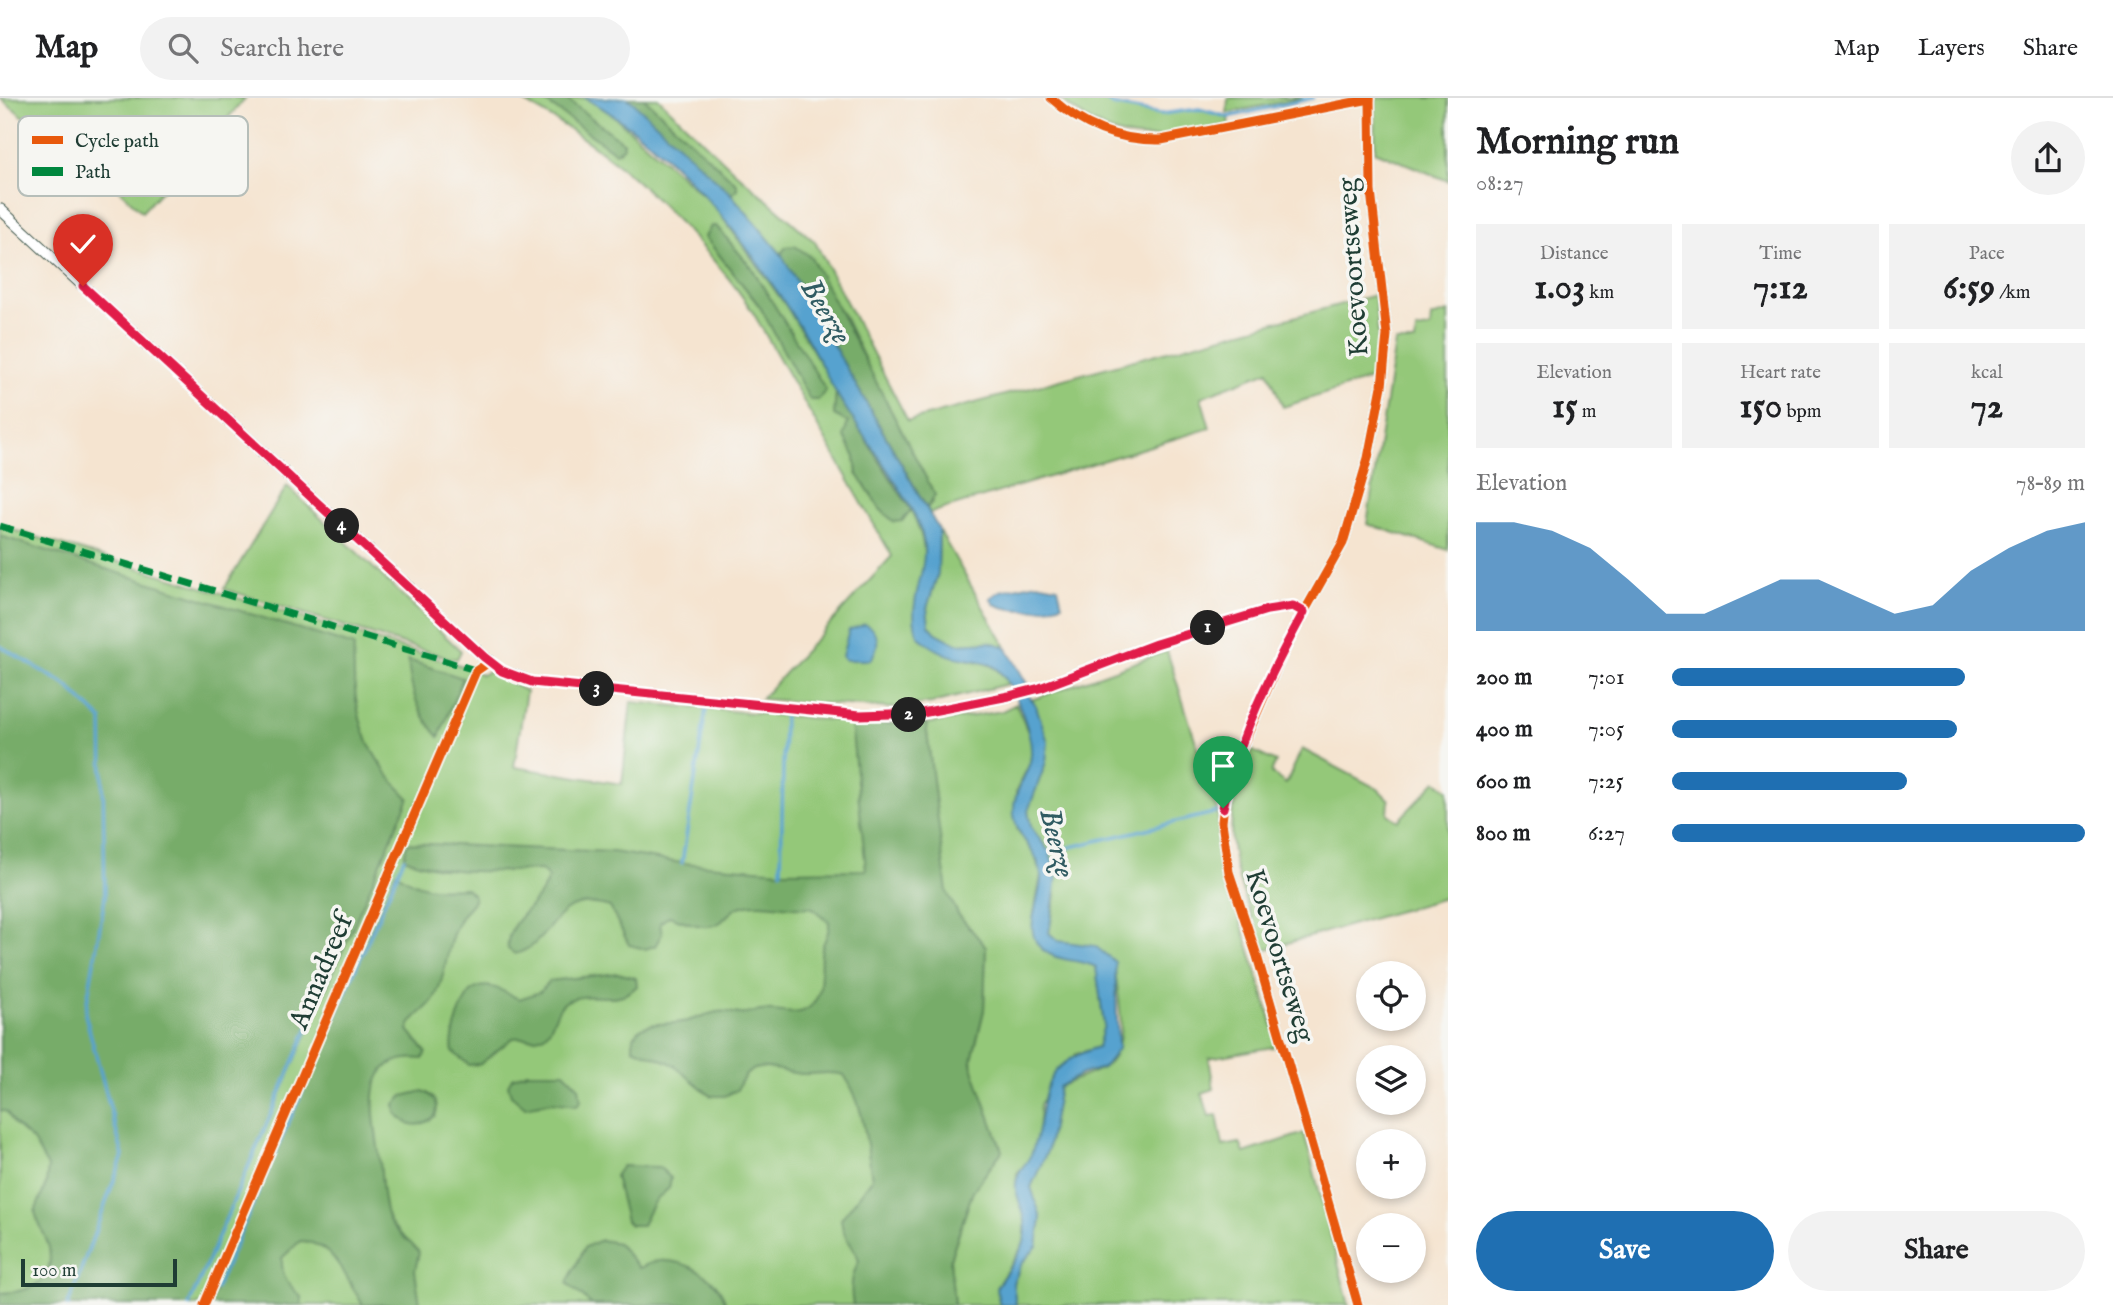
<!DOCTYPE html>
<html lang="en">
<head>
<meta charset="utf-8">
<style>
	body { margin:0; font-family:"IM FELL English",serif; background:#f2f2f2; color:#202124; height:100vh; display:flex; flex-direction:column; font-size:26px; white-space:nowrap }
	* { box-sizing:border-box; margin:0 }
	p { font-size:23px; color:#757577 }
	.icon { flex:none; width:38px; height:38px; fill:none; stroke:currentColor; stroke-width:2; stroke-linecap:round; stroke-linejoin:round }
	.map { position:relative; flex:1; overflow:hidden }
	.details { display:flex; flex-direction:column; background:#fff; width:665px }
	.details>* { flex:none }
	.controls { position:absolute; left:1356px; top:863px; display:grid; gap:14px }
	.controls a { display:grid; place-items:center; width:70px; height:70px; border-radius:50%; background:#fff; box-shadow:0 4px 10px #0003; font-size:35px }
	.scale { position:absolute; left:21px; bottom:18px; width:156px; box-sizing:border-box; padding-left:7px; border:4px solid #1f3d34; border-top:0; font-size:19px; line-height:24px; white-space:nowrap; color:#1f3d34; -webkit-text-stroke:5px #f6f6f2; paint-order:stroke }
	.pin { position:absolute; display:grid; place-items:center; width:60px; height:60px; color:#fff; margin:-72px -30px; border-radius:50% 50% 50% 0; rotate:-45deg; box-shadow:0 0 7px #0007 }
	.pin .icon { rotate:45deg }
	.km { position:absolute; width:35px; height:35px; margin:-18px; border-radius:50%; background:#222; color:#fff; font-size:19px; line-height:35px; text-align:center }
	.round { display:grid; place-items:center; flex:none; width:74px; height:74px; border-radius:37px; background:#f2f2f2 }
	.headline { display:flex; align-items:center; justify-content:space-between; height:119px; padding:0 28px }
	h1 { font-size:38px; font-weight:700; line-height:52px }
	.stats { display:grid; grid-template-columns:repeat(3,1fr); gap:10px; height:119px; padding:7px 28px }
	.stats div { display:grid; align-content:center; border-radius:0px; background:#f2f2f2; text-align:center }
	.stats b { font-size:35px; font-weight:700 }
	.stats small { font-size:19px; font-weight:400 }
	.stats p { font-size:19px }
	.chart { height:196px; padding:14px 28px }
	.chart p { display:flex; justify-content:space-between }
	.chart svg { width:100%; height:126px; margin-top:7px; fill:#1f6fb2; opacity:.7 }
	.action { display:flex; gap:14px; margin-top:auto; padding:14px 28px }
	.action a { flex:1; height:80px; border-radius:42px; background:#1f6fb2; color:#fff; font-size:28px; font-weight:700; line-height:80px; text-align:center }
	.action a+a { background:#f2f2f2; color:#202124 }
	ul { padding:0 28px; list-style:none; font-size:23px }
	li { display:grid; grid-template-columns:112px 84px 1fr; align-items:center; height:52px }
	li i { height:18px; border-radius:9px; background:#1f6fb2 }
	header { display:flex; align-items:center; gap:42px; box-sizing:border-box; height:98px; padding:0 35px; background:#fff; border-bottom:2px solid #e0e0e0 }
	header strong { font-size:33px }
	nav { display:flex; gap:38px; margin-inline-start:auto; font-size:24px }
	.search { width:490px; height:63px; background:#f2f2f2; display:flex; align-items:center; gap:18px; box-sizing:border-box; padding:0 24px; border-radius:38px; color:#757577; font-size:26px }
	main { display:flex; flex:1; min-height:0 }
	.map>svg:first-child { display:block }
	.green { fill:#94c879; stroke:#5a8256; stroke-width:2; fill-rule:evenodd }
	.forest { fill:#77ac69; stroke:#4b744e; stroke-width:2 }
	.water { fill:#57a2cf; stroke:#3b7082; stroke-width:2 }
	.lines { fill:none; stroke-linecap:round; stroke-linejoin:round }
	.stream { stroke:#57a2cf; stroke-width:3.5 }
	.minor-casing { stroke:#3f564b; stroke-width:12 }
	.minor { stroke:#fff; stroke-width:10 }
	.quiet { stroke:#00873e; stroke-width:7; stroke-dasharray:14 7; stroke-linecap:butt }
	.cycleway-casing { stroke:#f6f6f2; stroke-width:13 }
	.cycleway { stroke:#e8590c; stroke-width:9 }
	.route-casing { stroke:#fff; stroke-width:14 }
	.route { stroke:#e11d48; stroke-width:9 }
	.labels { text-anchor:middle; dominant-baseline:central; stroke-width:7; stroke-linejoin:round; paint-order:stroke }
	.street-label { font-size:28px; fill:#1f3d34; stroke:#f6f6f2 }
	.water-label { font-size:30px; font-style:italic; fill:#305b62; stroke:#f6f6f2 }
	.key { fill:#f6f6f2; stroke:#b6beb9; stroke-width:2 }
	.key-label { font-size:19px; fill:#1f3d34 }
</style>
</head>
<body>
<header>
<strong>Map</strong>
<div class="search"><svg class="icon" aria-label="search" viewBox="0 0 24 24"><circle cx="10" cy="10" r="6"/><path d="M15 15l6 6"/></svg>Search here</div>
<nav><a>Map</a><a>Layers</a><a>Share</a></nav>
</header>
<main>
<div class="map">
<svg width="1448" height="1207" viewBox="0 0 1448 1207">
	<rect width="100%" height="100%" fill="#f6f6f2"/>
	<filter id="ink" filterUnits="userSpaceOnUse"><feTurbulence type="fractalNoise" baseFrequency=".0143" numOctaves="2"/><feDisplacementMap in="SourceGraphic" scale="14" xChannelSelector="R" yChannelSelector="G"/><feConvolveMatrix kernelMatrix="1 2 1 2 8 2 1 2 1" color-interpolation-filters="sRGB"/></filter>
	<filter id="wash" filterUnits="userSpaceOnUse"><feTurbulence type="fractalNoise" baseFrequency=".00686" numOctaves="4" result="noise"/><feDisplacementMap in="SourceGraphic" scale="28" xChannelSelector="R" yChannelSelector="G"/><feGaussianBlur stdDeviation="1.57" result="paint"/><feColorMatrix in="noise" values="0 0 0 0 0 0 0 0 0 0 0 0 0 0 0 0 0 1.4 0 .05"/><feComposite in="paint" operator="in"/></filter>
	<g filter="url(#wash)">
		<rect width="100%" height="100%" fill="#f5e4d0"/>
		<g class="green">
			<path d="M0,0h246l-104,114 -67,-66 -27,-10z"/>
			<path d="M517,0h23l75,53h5l3,-9 -58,-44h20l23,13 104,92 74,103 44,73 6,14 -2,22 14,7 -3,14 10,21 2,17 45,47 9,-11c9,19 15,36 13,58 -3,31 -17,34 -5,69 11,9 25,16 39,20 23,7 37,3 50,27l-76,19 -42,5 -129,-9 131,-143 -137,-240c-16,-27 -35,-49 -56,-72 -56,-63 -107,-106 -182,-146zM716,128l35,41 74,123 -120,-153z"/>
			<path d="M644,0h14l76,73 81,71 93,179 467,-126 4,49 -5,34 -91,29 -15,-36 -67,26 9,31 -280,85 -3,-5 6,-7 -90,-187 -57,-67 -5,7 -50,-60 5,-5z"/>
			<path d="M1059,0h42l12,7 48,9 38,-5 29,8 1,8c-77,15 -106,27 -170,-27z"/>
			<path d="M1228,0h75l-76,15z"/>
			<path d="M1376,0h72v83l-73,-30z"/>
			<path d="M1448,214v238l-81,-26 28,-182h20l1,-12 14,-2 1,-11z"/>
			<path d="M287,388l174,165 -4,8 -8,-1 -225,-69z"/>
			<path d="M0,428l472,143 10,6 7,-4 37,20 -12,76 108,17 9,-82 234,21 81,582h-946z"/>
			<path d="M939,432l67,117 -16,-5 -33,2 -21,-11 -7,-8 -2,-17 11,-35z"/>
			<path d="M1167,553l51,161 3,44 58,190 -70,12 5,31 -12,4 7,23 8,-1 6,31 17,-3 4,10 60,-20 45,172h-333l-3,-22 9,-20 15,-17 4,-28 -10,-31 17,-38 11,-62c9,-5 40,-16 45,-20 28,-21 13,-75 10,-105l-38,-18 -18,-3 -9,-8 7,-37 -6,-43 -19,-26 -3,-16 18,-49 -10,-56 -5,-6z"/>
			<path d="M1016,606l17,40 -3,19 -14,28 1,38 18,27 6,19 -8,45 32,39h15l16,8 8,58 -6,22 -22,7 -36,50 -2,30 -8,25 -13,14 -1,17 10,26 -2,27 -28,45 4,17h-46l-4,-46 23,-68 29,-40 -31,-87 13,-54 2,-63 -28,-33 -12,-22 -20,-168 76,-13z"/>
			<path d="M1302,651l76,40 11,11 -1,14 10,7 38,-40 12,9v107l-185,53c-29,-84 -48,-114 -12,-200l25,12 -5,11 15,11z"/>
		</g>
		<g class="forest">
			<path d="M540,0h25l58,44 1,5 -9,5z"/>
			<path d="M627,0h17l93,86v5l-6,5z"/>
			<path d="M711,128h5l35,41 75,123 -8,10h-8l-51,-95 -54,-68z"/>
			<path d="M795,148l16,11 124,238 -8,13 -146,-254 5,-7z"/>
			<path d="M836,295l75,117 -9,11 -8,1 -14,-13 -23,-36 -2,-16 -11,-21 4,-14 -14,-7z"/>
			<path d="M0,438l354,110c-3,63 9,108 55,152l-220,507h-189v-12c28,-1 55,-9 49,-45 -3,-13 -11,-23 -14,-36l11,-28 2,-17 -15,-26 -19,-17 -7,-12 -7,-2z"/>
			<path d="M408,562l55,18 -24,59c-22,-26 -28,-44 -31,-77z"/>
			<path d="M851,625l75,1 21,168 11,22 28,33 -2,63 -13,54 31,87 -29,40 -23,68 4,46h-101c-3,-16 -2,-30 6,-44 -5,-18 -16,-20 -18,-42l31,-40c-6,-36 -7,-74 -28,-104 -14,-4 -25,-1 -40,-1 -28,0 -52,-22 -67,16l-12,6h-14l-40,-33 -38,-15c0,-7 0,-14 7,-19 12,-8 29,-4 42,-7 14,-2 33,-13 47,-10 17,4 15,2 31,-1 20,-3 41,11 55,-10 10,-16 3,-36 7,-53 3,-10 8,-15 7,-26l-18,-15c-23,3 -49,-8 -72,0 -6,2 -12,9 -17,14 -15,12 -37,0 -53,-5l-9,7 2,11 -7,12 -10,3 -16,-4 -19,-38c-60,-17 -53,35 -95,47l-7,-5c-3,-31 32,-41 40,-72l-7,-7c-48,1 -91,6 -137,-12l3,-15 206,9 69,11 99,8 85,-1z"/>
			<path d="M396,774c24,19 42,17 70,16l8,8v5c-33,34 -21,60 -39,96 -7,13 -23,19 -27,33l18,22 -3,7c-67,-7 -48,60 -43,102 2,17 2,43 9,59 7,13 21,21 30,32l-4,19 5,33 -57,1c-16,-25 -29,-63 -63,-64l-18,17c-1,21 7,26 20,40l-1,7h-92z"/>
			<path d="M618,875l18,5 1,8c-21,21 -45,4 -68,14 -16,7 -14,32 -29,37 -8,3 -18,0 -27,1l-33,26 -11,1 -16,-13c-4,-14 10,-59 24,-64 14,-6 29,5 42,11l21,-7 9,-11z"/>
			<path d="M527,974h37l15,15 2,14 -4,4 -26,-3 -26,5 -14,-12 -3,-10 4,-7z"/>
			<path d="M423,993c12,5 17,13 12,25 -15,13 -27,11 -39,-3l-1,-9 8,-8z"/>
			<path d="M622,1068l37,1 12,11 -2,10 -16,15 -11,22h-12l-4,-4 -11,-45z"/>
			<path d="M601,1142l17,3 21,25c6,-2 14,-7 20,-7 26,-2 59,16 66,40l-2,4h-131l-25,-22 18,-36z"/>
		</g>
		<g class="water">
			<path d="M585,0h42l7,5 97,91 50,60 158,276 -1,43 -11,35 2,17 7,8 21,11 33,-2 16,5 21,37 -3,5 12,17 12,36 -2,20 -18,49 3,16 19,26 7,24 -8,56 9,8 37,5 20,16 3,87 -15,19 -21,6 -23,13 -11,62 -17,38 10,31 -4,28 -15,17 -9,20 3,22h-16l-4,-17c8,-14 23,-30 28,-46 6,-20 -4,-34 -8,-52 -2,-18 11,-24 16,-38 18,-53 0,-84 66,-105l6,-22 -8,-58c-19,-9 -43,-4 -58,-22 -14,-19 3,-47 3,-68 0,-24 -25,-39 -27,-62 -2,-19 9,-33 15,-50 9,-23 -14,-76 -29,-93 -10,-12 -25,-11 -39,-14 -15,-2 -31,-12 -42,-21 -16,-33 13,-68 3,-103 -10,-35 -57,-95 -77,-127 -15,-22 -25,-47 -39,-70 -56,-92 -125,-186 -221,-239z"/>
			<path d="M1037,485l21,4 4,17c-21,7 -48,9 -68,0l-4,-6 10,-7z"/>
			<path d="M865,526c16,9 15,23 5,36h-25l-3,-4 7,-26z"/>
		</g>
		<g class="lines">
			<g class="stream">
				<path d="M1101,0l12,7 48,9 38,-5 29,8 85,-19"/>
				<path d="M0,548l66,39 36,35 3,177 -20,117 38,142 -55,149"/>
				<path d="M1046,755l172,-41"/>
				<path d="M682,765l24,-154"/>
				<path d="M781,773l3,-155"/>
				<path d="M216,1191l188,-431"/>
				<path d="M189,1207l131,-305"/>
			</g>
		</g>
	</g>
	<g filter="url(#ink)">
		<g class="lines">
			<g class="minor-casing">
				<g id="minor">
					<path d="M0,111l484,448 18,14 30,11 328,33h46l37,-5 97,-22 80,-32 162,-50h11l11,6"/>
					<path d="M1358,1207l-101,-349 -28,-84 -7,-50 3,-27 10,-31 55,-127 53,-94 25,-85 14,-72 5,-51 -16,-144 -1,-93"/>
				</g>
			</g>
			<use href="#minor" class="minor"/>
			<path class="quiet" d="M0,428l472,143"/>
			<g class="cycleway-casing">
				<g id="cycleway">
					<path d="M1051,0c32,29 67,43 110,42l209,-41"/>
					<path d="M204,1207l272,-634 13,-9 27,16 16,4 328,33h46l37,-5 97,-22 80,-32 162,-50h11l11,6"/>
					<path d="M1358,1207l-101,-349 -28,-84 -7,-50 3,-27 10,-31 55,-127 53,-94 25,-85 14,-72 5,-51 -16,-144 -1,-93"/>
				</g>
			</g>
			<use href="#cycleway" class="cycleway"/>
		</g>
	</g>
	<g class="lines" filter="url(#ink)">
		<g class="route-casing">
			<path id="route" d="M83,188l401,371 18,14 30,11 328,33 62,-2 87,-17 31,-8 116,-44 111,-34 26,-4 11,6c-33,60 -67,128 -81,196"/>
		</g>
		<use href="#route" class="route"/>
	</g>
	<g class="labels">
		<g class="street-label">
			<text transform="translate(1354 169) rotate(-94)">Koevoortseweg</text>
			<text transform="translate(1279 858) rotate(73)">Koevoortseweg</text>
			<text transform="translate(322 874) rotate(-67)">Annadreef</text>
		</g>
		<g class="water-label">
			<text transform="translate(825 214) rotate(59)">Beerze</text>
			<text transform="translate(1056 745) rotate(76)">Beerze</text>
		</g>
	</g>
	<rect x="18" y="18" width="230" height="80" rx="10" class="key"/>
	<rect x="32" y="38" width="31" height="8" fill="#e8590c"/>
	<rect x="32" y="69" width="31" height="9" fill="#00873e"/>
	<g class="key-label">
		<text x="75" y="49">Cycle path</text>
		<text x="75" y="80">Path</text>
	</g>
</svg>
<div class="controls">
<a><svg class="icon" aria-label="locate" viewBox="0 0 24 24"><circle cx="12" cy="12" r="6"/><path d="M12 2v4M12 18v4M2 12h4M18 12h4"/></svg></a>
<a><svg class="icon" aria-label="layers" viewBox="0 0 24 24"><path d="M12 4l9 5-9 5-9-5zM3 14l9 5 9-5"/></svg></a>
<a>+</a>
<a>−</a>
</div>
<div class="scale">100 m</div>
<div class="pin" style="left:1223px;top:710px;background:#1e9e55"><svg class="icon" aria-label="arrive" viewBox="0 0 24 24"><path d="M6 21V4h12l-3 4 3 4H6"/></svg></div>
<div class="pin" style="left:83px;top:188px;background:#d93025"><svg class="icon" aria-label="check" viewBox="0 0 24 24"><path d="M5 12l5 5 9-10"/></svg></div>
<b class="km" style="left:1208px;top:530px">1</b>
<b class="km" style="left:909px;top:617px">2</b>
<b class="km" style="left:597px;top:591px">3</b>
<b class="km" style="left:342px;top:428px">4</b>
</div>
<section class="details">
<div class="headline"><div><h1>Morning run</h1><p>08:27</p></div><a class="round"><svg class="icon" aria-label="share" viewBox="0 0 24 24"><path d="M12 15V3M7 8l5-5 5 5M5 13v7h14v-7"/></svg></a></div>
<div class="stats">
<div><p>Distance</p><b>1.03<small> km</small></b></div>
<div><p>Time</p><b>7:12</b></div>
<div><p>Pace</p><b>6:59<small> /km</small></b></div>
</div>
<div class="stats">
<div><p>Elevation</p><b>15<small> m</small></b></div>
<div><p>Heart rate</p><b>150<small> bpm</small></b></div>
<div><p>kcal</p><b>72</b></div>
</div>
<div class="chart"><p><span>Elevation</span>78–89 m</p>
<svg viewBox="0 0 160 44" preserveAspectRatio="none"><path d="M0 44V6L10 6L20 9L30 15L40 26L50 38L60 38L70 32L80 26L90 26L100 32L110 38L120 35L130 23L140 15L150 9L160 6V44z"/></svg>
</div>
<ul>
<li><b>200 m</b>7:01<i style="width:71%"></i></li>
<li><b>400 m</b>7:05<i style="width:69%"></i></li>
<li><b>600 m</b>7:25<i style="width:57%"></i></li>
<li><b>800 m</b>6:27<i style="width:100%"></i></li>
</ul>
<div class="action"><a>Save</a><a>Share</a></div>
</section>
</main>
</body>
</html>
